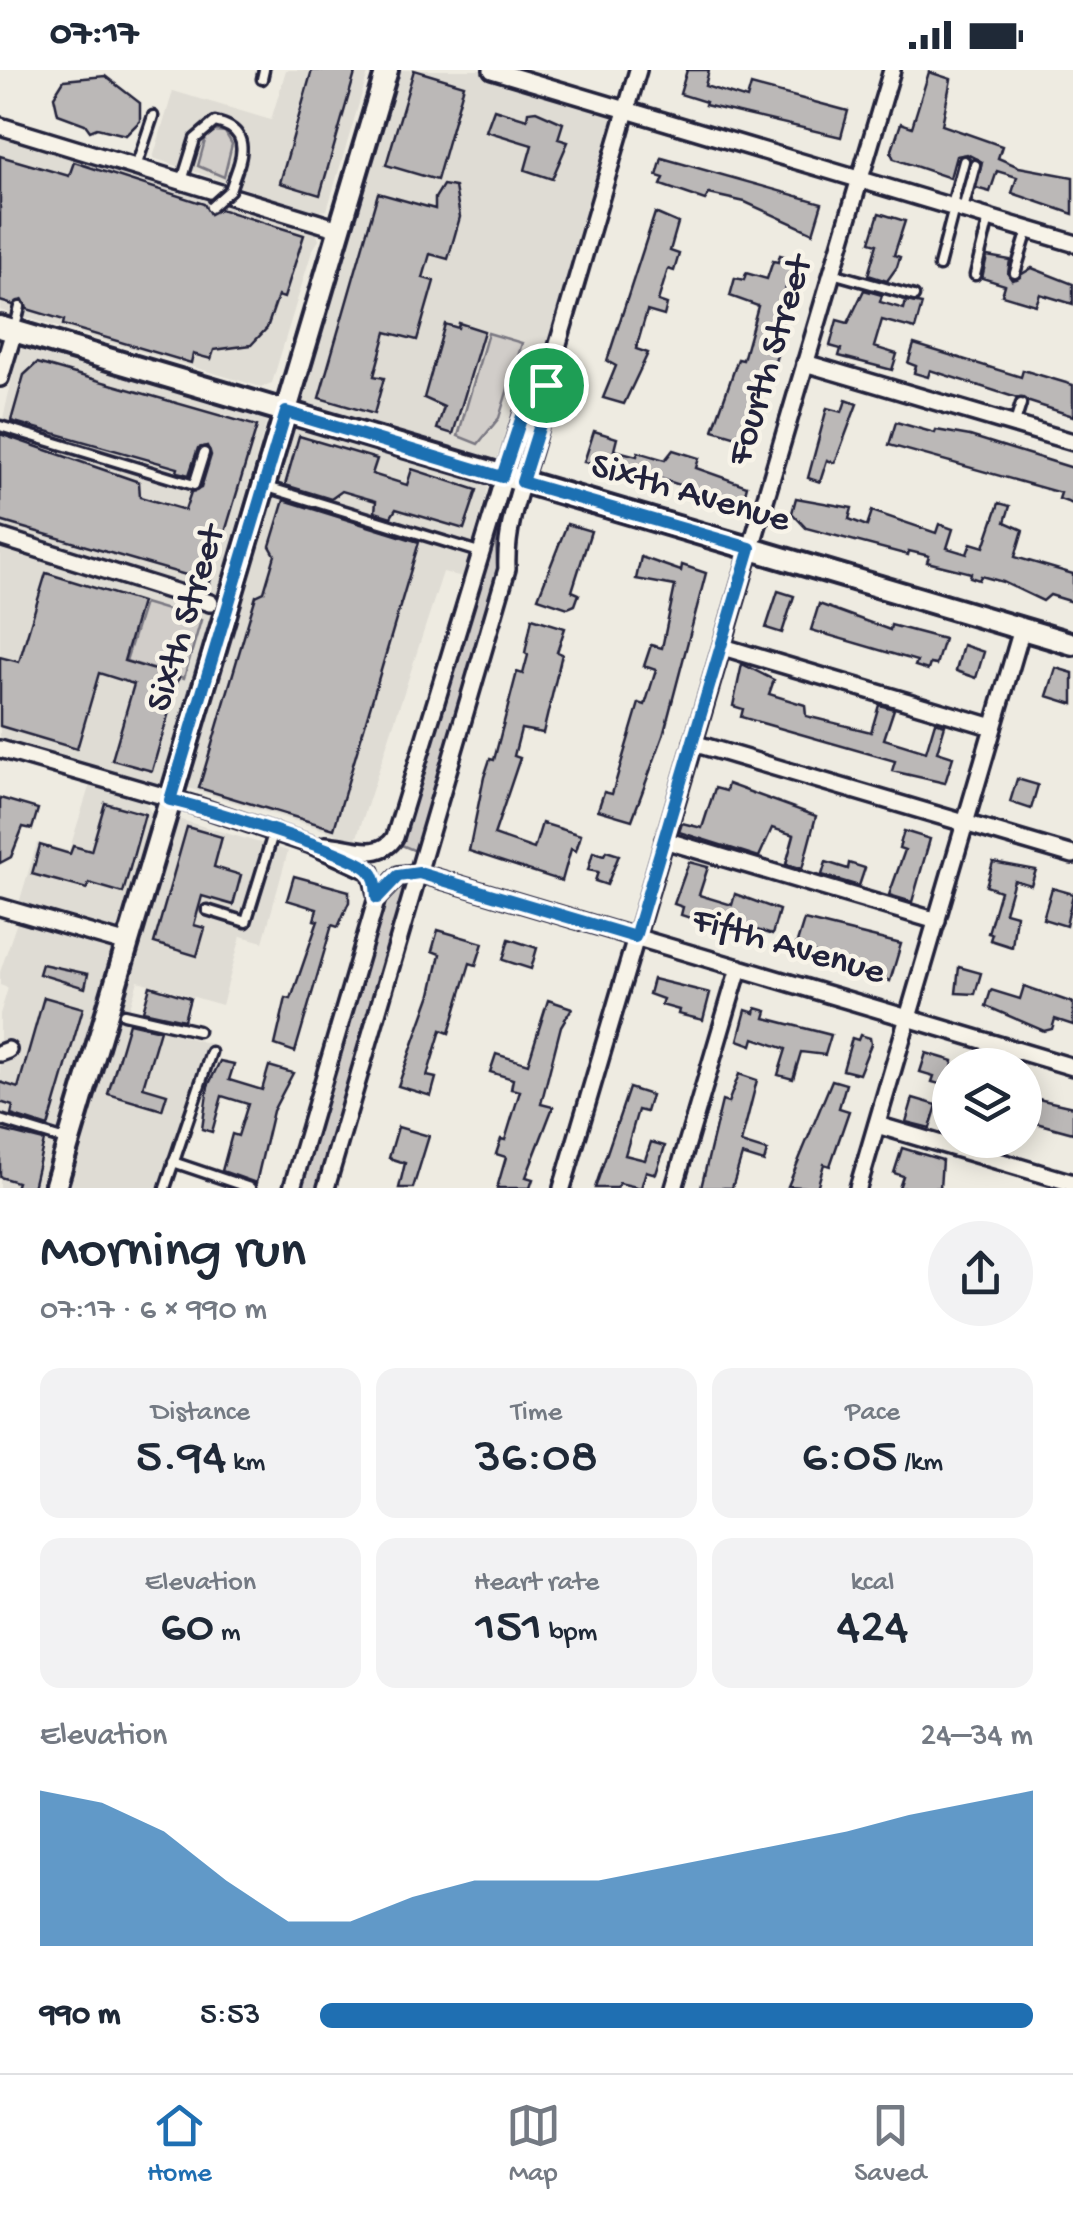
<!DOCTYPE html>
<html lang="en">
<head>
<meta charset="utf-8">
<style>
	body { margin:0; font-family:"Gochi Hand",sans-serif; background:#f2f2f3; color:#1f2937; height:100vh; display:flex; flex-direction:column; font-size:38px; white-space:nowrap }
	* { box-sizing:border-box; margin:0 }
	p { font-size:32px; color:#747a83 }
	.icon { flex:none; width:55px; height:55px; fill:none; stroke:currentColor; stroke-width:2; stroke-linecap:round; stroke-linejoin:round }
	.map { position:relative; height:1118px; overflow:hidden }
	.sheet { display:flex; flex-direction:column; background:#fff; flex:1 }
	.sheet>* { flex:none }
	.tools { position:absolute; left:932px; top:978px; display:grid; gap:20px }
	.tools a { display:grid; place-items:center; width:110px; height:110px; border-radius:50%; background:#fff; box-shadow:0 5px 25px #0003; font-size:50px }
	.pin { position:absolute; display:grid; place-items:center; width:85px; height:85px; color:#fff; margin:-42px; border:5px solid #fff; border-radius:50%; box-shadow:0 2px 10px #0007 }
	.round { display:grid; place-items:center; flex:none; width:105px; height:105px; border-radius:52px; background:#f2f2f3 }
	.overview { display:flex; align-items:center; justify-content:space-between; height:170px; padding:0 40px }
	h1 { font-size:55px; font-weight:600; line-height:75px }
	.stats { display:grid; grid-template-columns:repeat(3,1fr); gap:15px; height:170px; padding:10px 40px }
	.stats div { display:grid; align-content:center; border-radius:20px; background:#f2f2f3; text-align:center }
	.stats b { font-size:50px; font-weight:600 }
	.stats small { font-size:28px; font-weight:400 }
	.stats p { font-size:28px }
	.chart { height:280px; padding:20px 40px }
	.chart p { display:flex; justify-content:space-between }
	.chart svg { width:100%; height:180px; margin-top:10px; fill:#1f6fb2; opacity:.7 }
	ul { padding:0 40px; list-style:none; font-size:32px }
	li { display:grid; grid-template-columns:160px 120px 1fr; align-items:center; height:75px }
	li i { height:25px; border-radius:12px; background:#1f6fb2 }
	.status { display:flex; justify-content:space-between; align-items:center; height:70px; padding:0 50px; background:#fff; direction:ltr }
	.status svg { height:28px; fill:currentColor }
	.tab-bar { display:flex; justify-content:space-around; align-items:center; height:140px; border-top:2px solid #e0e1e3; background:#fff; font-size:28px; color:#747a83 }
	.tab-bar a { display:grid; justify-items:center; gap:5px }
	.tab-bar .on { color:#1f6fb2 }
	.map>svg:first-child { display:block }
	.built { fill:#dfdcd4 }
	.green { fill:#d1cdc9; stroke:#7a7882; stroke-width:2.5 }
	.building { fill:#bbb8b7; stroke:#22223b; stroke-width:2.5 }
	.lines { fill:none; stroke-linecap:round; stroke-linejoin:round }
	.lane-casing { stroke:#22223b; stroke-width:15 }
	.street-casing { stroke:#22223b; stroke-width:22 }
	.secondary-casing { stroke:#22223b; stroke-width:28 }
	.lane { stroke:#f7f3e8; stroke-width:8 }
	.street { stroke:#f7f3e8; stroke-width:15 }
	.secondary { stroke:#f7f3e8; stroke-width:20 }
	.lane-bridge-casing { stroke:#22223b; stroke-width:15; stroke-linecap:butt }
	.lane-bridge { stroke:#f7f3e8; stroke-width:8 }
	.route-casing { stroke:#fff; stroke-width:20 }
	.route { stroke:#1f6fb2; stroke-width:12 }
	.labels { text-anchor:middle; dominant-baseline:central; stroke-width:9; stroke-linejoin:round; paint-order:stroke }
	.street-label { font-size:38px; fill:#22223b; stroke:#f7f3e8 }
</style>
</head>
<body>
<div class="status"><b>07:17</b><svg viewBox="0 0 49 12"><path d="M0 12V9h3v3zM5 12V6h3v6zM10 12V3h3v9zM15 12V0h3v12zM26 1h20v11H26zM47 4h2v5h-2z"/></svg></div>
<div class="map">
<svg width="1073" height="1118" viewBox="0 0 1073 1118">
	<rect width="100%" height="100%" fill="#eeebe1"/>
	<filter id="ink" filterUnits="userSpaceOnUse"><feTurbulence type="fractalNoise" baseFrequency=".01" numOctaves="2"/><feDisplacementMap in="SourceGraphic" scale="20" xChannelSelector="R" yChannelSelector="G"/><feConvolveMatrix kernelMatrix="1 2 1 2 8 2 1 2 1" color-interpolation-filters="sRGB"/></filter>
	<g filter="url(#ink)">
		<g class="built">
			<path d="M286,0h83l-42,140 -10,2 -164,-54 20,-67 98,29z"/>
			<path d="M387,0h113l126,41 -80,274 -20,20 -24,72 -216,-65z"/>
			<path d="M0,65l315,95 4,10 -7,11 -40,132 -11,4 -261,-77z"/>
			<path d="M19,278l248,72 -103,359 -10,8 -11,-8 -143,-42v-305z"/>
			<path d="M296,356l193,58 -26,93 -20,-5 -87,268 -168,-52z"/>
			<path d="M90,714l54,16 6,11 138,40 -25,91 -22,-6 -19,69 -84,-24 -12,39 85,24 -40,144h-171v-174l8,-26 -8,-3v-13l19,-56 85,26 2,-13 -87,-26 18,-60 32,8z"/>
		</g>
		<g class="green">
			<path d="M215,61l10,1 7,12 -8,33 -26,-11 8,-29z"/>
			<path d="M488,263l34,10 -23,75 -21,26 -20,-8z"/>
			<path d="M504,430l-8,41 2,39 -82,271 -17,-7z"/>
			<path d="M144,533l57,17 -17,58 -58,-17z"/>
			<path d="M393,814l13,5 -88,299h-23l86,-289z"/>
		</g>
		<g class="building">
			<path d="M312,0h44l-36,125 -40,-12z"/>
			<path d="M414,0l50,15 -27,95 -51,-15z"/>
			<path d="M687,0h22l-4,16 42,13 4,-14 97,26 -7,26 -136,-32 1,-3 -26,-8z"/>
			<path d="M929,2l22,7 -9,46 60,21 -4,12 21,9 54,10v37l-61,-21 5,-16 -20,-6 -7,21 -14,-4 6,-26 -15,-8 -11,2 -6,22 -56,-19 -3,-6 10,-30 11,4z"/>
			<path d="M105,6l35,27v18l-14,14 -29,-7 -7,3 -5,-7 -27,-10 -4,-18 10,-16z"/>
			<path d="M494,39l33,10 1,-7 8,-1 27,12 -5,16 10,3 -16,37 -27,-9 7,-25 -46,-14z"/>
			<path d="M0,86l69,20 5,-14 130,42 6,10 10,-5 84,26 -20,63 -6,-2 -11,32 -16,17 -37,5 -3,9 -18,-5 -2,9 -128,-38 1,-5 -37,-11 -4,-9 -10,5 -13,-4z"/>
			<path d="M662,88l160,45 -9,30 -68,-31 -36,-8 -4,6 -44,-15 3,-7 -7,-2z"/>
			<path d="M443,115l12,2 5,30 -12,42 -18,-5 -7,24 11,3 -17,59 -31,-8 -12,44 10,2 -10,36 -55,-16 59,-205 57,16v-11z"/>
			<path d="M655,143l23,10 -8,28 9,3 -5,17 -6,-2 -10,32 9,3 -3,12 -17,-5 -11,38 12,4 -24,51 -21,-6 13,-32 -9,-5z"/>
			<path d="M879,143l26,8 -11,34 6,2 -3,10 -10,14 -19,-6 9,-31 -7,-2z"/>
			<path d="M780,185l21,6 -9,22 -4,-2 -12,39 7,2 -9,32 3,1 -5,17 -5,-2 -20,70 -34,-10 25,-71 5,1 15,-54 -28,-10 5,-18 9,2 2,-7 21,6 6,-18 5,1z"/>
			<path d="M987,186l23,4 -2,14 4,6 20,-12 41,16v20l-33,-10 -4,11 -34,-10 3,-10 -23,-7z"/>
			<path d="M864,220l18,5 -2,7 24,7 2,-8 16,3 -7,25 -33,-9 -8,27 23,7 -5,16 -53,-14 2,-7 -11,-3 7,-26 11,3z"/>
			<path d="M459,253l25,8 -31,103 -16,-5 7,-22 -20,-9 21,-74 13,4z"/>
			<path d="M914,274l107,33 2,-7 50,15v31l-143,-46 -2,7 -14,-4 2,-7 -8,-3z"/>
			<path d="M37,293l220,63 -47,156 -210,-61v-87l139,48 1,15 45,13 6,-18 10,-4 10,-33 -4,-9 -9,2 -9,27 -12,-3 1,-4 -167,-47 13,-46z"/>
			<path d="M846,330l11,4 -22,59 -8,-3 -7,22 -12,-4 19,-70 15,4z"/>
			<path d="M896,352l39,11 1,-3 34,6 103,32v36l-14,-5 2,-6 -172,-48z"/>
			<path d="M594,361l23,7 -3,12 23,6 1,-4 27,8 8,-10 26,8 -3,10 51,18 -5,19 -93,-30 -65,-13z"/>
			<path d="M299,366l78,23 -5,15 35,11 5,-16 65,21 -13,39 -68,-20 -5,8 -16,-5 1,-11 -34,-10 -11,8 -46,-14z"/>
			<path d="M796,428l56,10 -3,11 18,7 5,-15 64,22 3,-9 14,5 -6,19 20,6 4,-11 13,4 15,-44 11,3 -5,16 18,8 -8,27 58,17v28l-23,-7 -7,6 -40,-19 -22,-6 -2,4 -9,-3 1,-4 -44,-11 2,-6 -20,-5 -1,4 -102,-27 -14,-15z"/>
			<path d="M284,430l135,42 -85,287 -135,-41 57,-192 8,-4 11,-37 -5,-9z"/>
			<path d="M567,454l24,7 -19,60 7,3 -4,11 -7,3 -30,-10z"/>
			<path d="M641,487l40,14 1,-6 24,8 -43,163 -31,84 -34,-10 6,-18 8,2 27,-91 6,2 11,-35 -12,-4 7,-21 11,3 13,-62 -39,-7z"/>
			<path d="M46,503l95,29 -17,59 55,16 -27,94 -40,-11 22,-76 -35,-11 -22,76 -77,-23v-69l19,5z"/>
			<path d="M778,521l16,5 -12,37 -16,-5z"/>
			<path d="M819,534l71,26 1,-5 53,14 -8,26 -6,-1 -2,6 -13,-4 2,-5 -106,-31z"/>
			<path d="M532,548l33,10 -8,24 5,2 -19,79 -22,-4 -7,27 6,2 -26,77 40,14 8,-26 39,12 -5,16 -5,-2 -9,32 -93,-30 15,-74 6,-18 4,1 23,-88 6,2 5,-19 -3,-2z"/>
			<path d="M963,575l21,7 -8,26 -20,-7z"/>
			<path d="M742,594l32,16 -5,14 36,11 1,11 65,16 8,-27 15,4 -10,30 42,13 9,-30 10,3 -8,27 16,5 -8,26 -53,-12 3,-10 -154,-44 2,-8 -10,-3z"/>
			<path d="M1056,598l17,5v31l-26,-8z"/>
			<path d="M1017,709l21,6 -7,24 -21,-7z"/>
			<path d="M728,714l88,32 -14,53 -16,-5 8,-29 -22,-7 -13,29 -80,-25 3,-9 20,5 13,-40 11,3z"/>
			<path d="M0,728l38,11 -6,20 -9,-2 -12,30 -11,6z"/>
			<path d="M105,733l40,11 -22,79 -34,-10 -2,6 -55,-15 8,-29 30,9 3,-8 18,5z"/>
			<path d="M187,757l35,10 -8,30 27,8 -8,30 -31,-9 -8,29 11,3 -8,28 -43,-13z"/>
			<path d="M904,761l26,8 -18,63 -23,-7 16,-45 -6,-2z"/>
			<path d="M606,781l13,4 -12,30 -12,-4 3,-9 -10,-2 5,-18 11,3z"/>
			<path d="M689,792l19,5 -9,28 33,10 3,-11 44,16 -7,25 -30,-10 -3,9 -58,-19 2,-8 -9,-3z"/>
			<path d="M826,792l22,7 1,-6 16,5 -6,18 -37,-11z"/>
			<path d="M993,792l43,8 -5,15 -17,-5 -9,32 11,3 -4,32 -22,-7 2,-6 -4,-1 12,-42 -14,-5z"/>
			<path d="M294,806l55,15v11l-11,25 -6,-2 -37,127 -20,-7 11,-47 5,1 27,-78 -4,-1 3,-11 -30,-9z"/>
			<path d="M1052,818l21,6 -7,32 -23,-7z"/>
			<path d="M804,850l97,24 -11,37 -94,-35z"/>
			<path d="M438,860l45,13 -7,22 -6,-2 -21,70 -8,-3 -14,46 9,2 -5,18 -33,-10 33,-92 9,-40 -8,-3z"/>
			<path d="M509,869l28,9 -6,21 -28,-9z"/>
			<path d="M42,894l46,10 -3,14 -46,-14z"/>
			<path d="M959,897l22,6 -6,21 -19,-1z"/>
			<path d="M653,909l57,14 -7,27 -25,-6 1,-4 -18,-5 2,-6 -14,-5z"/>
			<path d="M150,916l40,12 -6,22 -41,-9z"/>
			<path d="M1024,916l49,17v22l-18,-6 -3,10 -8,2 -58,-25 5,-16 29,9z"/>
			<path d="M44,927l39,11 -35,119 -37,-12 2,-9 -13,-4v-20l18,6z"/>
			<path d="M548,930l24,8 -11,18 -20,78 12,3 -27,70 7,2 -3,9h-33l9,-31 -10,-3 5,-15 4,1 15,-49 -9,-2 2,-10 -23,-7 6,-18 32,10z"/>
			<path d="M756,938l11,3 -2,7 66,17 -6,20 -24,-3 -8,27 -15,-4 8,-26 -32,-11 -2,7 -14,-5 8,-30 9,3z"/>
			<path d="M129,953l31,7 -17,57 24,7 -5,16 -54,-16z"/>
			<path d="M860,965l10,3 1,6 -12,30 -16,-4 9,-32 6,2z"/>
			<path d="M926,983l27,8 -3,26 -18,-5 2,-6 -14,-4z"/>
			<path d="M220,991l14,3 -5,16 33,10 7,-24 24,7 -20,38 -17,72 -34,-12 10,-37 6,2 10,-32 -26,-8 -10,36 -10,-3 6,-43z"/>
			<path d="M739,1004l18,6 -16,63 26,8 -3,11 -22,-7 -10,33h-31l21,-87 6,2z"/>
			<path d="M832,1010l14,4 -7,24 10,3 -19,55 -6,-2 -7,24 -29,-2z"/>
			<path d="M629,1018l22,7 -5,17 -8,-2 -13,45 20,5 6,-18 14,4 -9,28 -10,-3 -5,17 -22,-5 -2,5h-22z"/>
			<path d="M1025,1026l48,11v26l-48,-13z"/>
			<path d="M913,1028l24,7 -7,23 -24,-6z"/>
			<path d="M398,1057l31,9 -16,52h-14l6,-25 -16,-5z"/>
			<path d="M0,1060l44,11 -11,47h-18l2,-6 -17,-5z"/>
			<path d="M902,1078l40,12 -2,28h-41l4,-12 -9,-3z"/>
		</g>
		<g class="lines">
			<g class="lane-casing">
				<g id="lane">
					<path d="M262,9l2,-9"/>
					<path d="M136,97l17,-51"/>
					<path d="M182,111l13,-42 20,-17c24,5 31,19 24,42"/>
					<path d="M952,135l12,-44"/>
					<path d="M963,139l12,-44"/>
					<path d="M939,196l15,-58"/>
					<path d="M832,203l82,23"/>
					<path d="M1015,203l13,-43"/>
					<path d="M975,205l14,-57"/>
					<path d="M15,257l5,-20"/>
					<path d="M1015,353l6,-19"/>
					<path d="M0,356l194,59 10,-32"/>
					<path d="M264,416l215,66"/>
					<path d="M207,840l39,12 27,-88"/>
					<path d="M124,944l74,17"/>
					<path d="M0,1050l65,20"/>
					<path d="M173,1092l77,26"/>
					<path d="M165,1118l46,-136"/>
				</g>
			</g>
			<g class="street-casing">
				<g id="street">
					<path d="M492,0l581,173"/>
					<path d="M0,56l339,103"/>
					<path d="M805,293l268,79"/>
					<path d="M0,308l14,-47"/>
					<path d="M0,467l210,66"/>
					<path d="M723,577l270,80"/>
					<path d="M693,673l380,112"/>
					<path d="M0,679l194,56 115,39 62,28 6,26 -85,290"/>
					<path d="M664,770l273,81"/>
					<path d="M325,775c24,1 55,17 70,-8l131,-433 20,-19"/>
					<path d="M377,828l22,-23 20,-2 654,194"/>
					<path d="M0,837l128,37"/>
					<path d="M0,983l8,-3"/>
					<path d="M877,1055l196,58"/>
					<path d="M326,1118l181,-619c-3,-64 34,-120 39,-184l92,-315"/>
					<path d="M562,1118l330,-1118"/>
					<path d="M674,1118l65,-220"/>
					<path d="M858,1118l164,-559"/>
				</g>
			</g>
			<g class="secondary-casing">
				<g id="secondary">
					<path d="M0,257l1073,317"/>
					<path d="M55,1118l332,-1118"/>
				</g>
			</g>
			<use href="#lane" class="lane"/>
			<use href="#street" class="street"/>
			<use href="#secondary" class="secondary"/>
			<g class="lane-bridge-casing">
				<path id="lane-bridge" d="M211,137l19,-17 9,-26"/>
			</g>
			<use href="#lane-bridge" class="lane-bridge"/>
		</g>
	</g>
	<g class="lines" filter="url(#ink)">
		<g class="route-casing">
			<path id="route" d="M546,315l-2,27 -22,70 228,66 -115,389 -216,-64 -21,3 -21,22c-1,-11 0,-21 -9,-29 -21,-18 -163,-61 -198,-69l116,-388 216,65 24,-73z"/>
		</g>
		<use href="#route" class="route"/>
	</g>
	<g class="labels">
		<g class="street-label">
			<text transform="translate(772 291) rotate(-73)">Fourth Street</text>
			<text transform="translate(690 425) rotate(16)">Sixth Avenue</text>
			<text transform="translate(188 549) rotate(-73)">Sixth Street</text>
			<text transform="translate(788 878) rotate(16)">Fifth Avenue</text>
		</g>
	</g>
</svg>
<div class="tools">
<a><svg class="icon" aria-label="layers" viewBox="0 0 24 24"><path d="M12 4l9 5-9 5-9-5zM3 14l9 5 9-5"/></svg></a>
</div>
<div class="pin" style="left:546px;top:315px;background:#1e9e55"><svg class="icon" aria-label="arrive" viewBox="0 0 24 24"><path d="M6 21V4h12l-3 4 3 4H6"/></svg></div>
</div>
<section class="sheet">
<div class="overview"><div><h1>Morning run</h1><p>07:17 · 6 × 990 m</p></div><a class="round"><svg class="icon" aria-label="share" viewBox="0 0 24 24"><path d="M12 15V3M7 8l5-5 5 5M5 13v7h14v-7"/></svg></a></div>
<div class="stats">
<div><p>Distance</p><b>5.94<small> km</small></b></div>
<div><p>Time</p><b>36:08</b></div>
<div><p>Pace</p><b>6:05<small> /km</small></b></div>
</div>
<div class="stats">
<div><p>Elevation</p><b>60<small> m</small></b></div>
<div><p>Heart rate</p><b>151<small> bpm</small></b></div>
<div><p>kcal</p><b>424</b></div>
</div>
<div class="chart"><p><span>Elevation</span>24–34 m</p>
<svg viewBox="0 0 160 44" preserveAspectRatio="none"><path d="M0 44V6L10 9L20 16L30 28L40 38L50 38L60 32L70 28L80 28L90 28L100 25L110 22L120 19L130 16L140 12L150 9L160 6V44z"/></svg>
</div>
<ul>
<li><b>990 m</b>5:53<i style="width:100%"></i></li>
</ul>
</section>
<nav class="tab-bar">
<a class="on"><svg class="icon" aria-label="home" viewBox="0 0 24 24"><path d="M3 11l9-7 9 7M6 9v11h12V9"/></svg>Home</a>
<a><svg class="icon" aria-label="map" viewBox="0 0 24 24"><path d="M3 6l6-2 6 2 6-2v14l-6 2-6-2-6 2zM9 4v14M15 6v14"/></svg>Map</a>
<a><svg class="icon" aria-label="saved" viewBox="0 0 24 24"><path d="M7 4h10v16l-5-4-5 4z"/></svg>Saved</a>
</nav>
</body>
</html>
